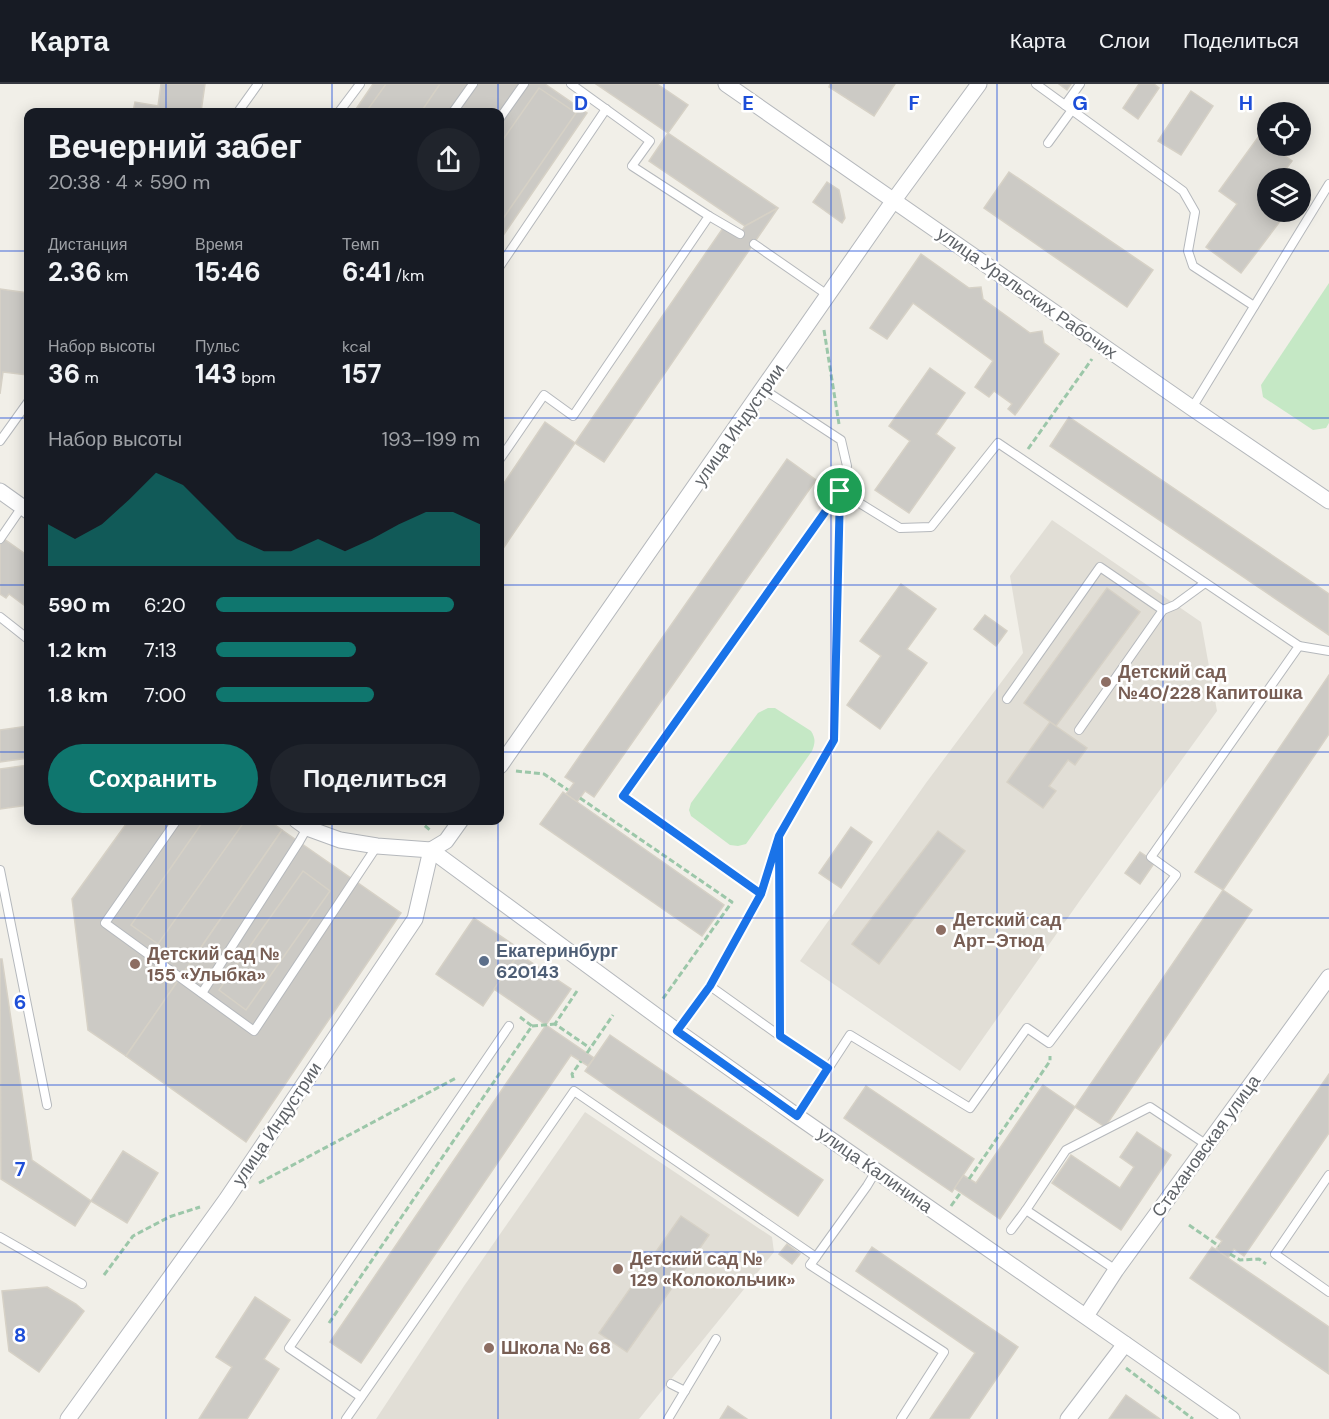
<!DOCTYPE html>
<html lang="ru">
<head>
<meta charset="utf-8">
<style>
	body { margin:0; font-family:"DM Sans",sans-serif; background:#20242c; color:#f1f3f6; height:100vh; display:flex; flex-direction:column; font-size:22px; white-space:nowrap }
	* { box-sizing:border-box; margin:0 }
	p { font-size:20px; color:#9ea1a6 }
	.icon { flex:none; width:33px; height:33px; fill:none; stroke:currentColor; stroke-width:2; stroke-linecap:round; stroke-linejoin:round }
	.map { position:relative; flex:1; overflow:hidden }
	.details { position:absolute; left:24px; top:24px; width:480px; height:717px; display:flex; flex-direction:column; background:#171b24; border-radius:12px; box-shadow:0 3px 15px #0003 }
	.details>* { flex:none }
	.fabs { position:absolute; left:1257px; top:18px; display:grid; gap:12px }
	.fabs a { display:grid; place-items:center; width:54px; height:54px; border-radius:50%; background:#171b24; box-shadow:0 3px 15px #0003; font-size:30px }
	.pin { position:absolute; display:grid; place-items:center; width:51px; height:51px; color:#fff; margin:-26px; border:3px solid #fff; border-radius:50%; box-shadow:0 2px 6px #0007 }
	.round { display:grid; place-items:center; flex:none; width:63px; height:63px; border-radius:32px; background:#20242c }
	.overview { display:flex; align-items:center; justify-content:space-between; height:102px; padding:0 24px }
	h1 { font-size:33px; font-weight:700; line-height:45px }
	.stats { display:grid; grid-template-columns:repeat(3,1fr); gap:9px; height:102px; padding:6px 24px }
	.stats div { display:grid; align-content:center }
	.stats b { font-size:26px; font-weight:700 }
	.stats small { font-size:16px; font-weight:400 }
	.stats p { font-size:16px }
	.chart { height:168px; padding:12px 24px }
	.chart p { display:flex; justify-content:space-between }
	.chart svg { width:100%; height:108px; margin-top:6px; fill:#0f766e; opacity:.7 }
	.primary-button { display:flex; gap:12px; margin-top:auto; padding:12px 24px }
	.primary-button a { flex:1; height:69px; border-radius:36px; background:#0f766e; color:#fff; font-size:24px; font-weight:700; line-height:69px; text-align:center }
	.primary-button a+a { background:#20242c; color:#f1f3f6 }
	ul { padding:0 24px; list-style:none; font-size:20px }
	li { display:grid; grid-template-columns:96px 72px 1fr; align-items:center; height:45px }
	li i { height:15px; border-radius:8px; background:#0f766e }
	header { display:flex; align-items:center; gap:36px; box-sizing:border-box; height:84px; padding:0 30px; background:#171b24; border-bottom:2px solid #363941 }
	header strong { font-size:28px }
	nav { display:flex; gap:33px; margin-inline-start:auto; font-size:21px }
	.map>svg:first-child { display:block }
	.education { fill:#e1ded6 }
	.green { fill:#c5e8c5 }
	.building { fill:#cccac5; stroke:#d6d1c6; stroke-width:1.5 }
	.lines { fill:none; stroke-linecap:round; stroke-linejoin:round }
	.lane-casing { stroke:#b5b8bc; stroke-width:10 }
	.street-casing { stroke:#b5b8bc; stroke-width:17 }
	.path { stroke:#9cc7a9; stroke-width:3; stroke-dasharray:6 3; stroke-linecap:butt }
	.lane { stroke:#fff; stroke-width:8 }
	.street { stroke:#fff; stroke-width:15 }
	.route-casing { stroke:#fff; stroke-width:12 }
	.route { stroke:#1a73e8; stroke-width:8 }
	.grid { fill:none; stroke:#1d4ed8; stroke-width:1.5; stroke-opacity:0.55 }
	.education-dot { fill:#8d6e63; stroke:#fff; stroke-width:2 }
	.service-dot { fill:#5c6f8a; stroke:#fff; stroke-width:2 }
	.labels { text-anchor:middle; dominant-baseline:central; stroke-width:5; stroke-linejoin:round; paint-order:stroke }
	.street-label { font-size:18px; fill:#5f6368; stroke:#fff }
	.education-label { font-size:18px; font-weight:bold; fill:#785e54; stroke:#fff; text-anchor:start }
	.service-label { font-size:18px; font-weight:bold; fill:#4e5e75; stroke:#fff; text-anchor:start }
	.grid-label { font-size:20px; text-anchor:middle; font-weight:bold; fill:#1d4ed8; stroke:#fff; stroke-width:5; stroke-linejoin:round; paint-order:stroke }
</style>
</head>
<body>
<header>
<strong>Карта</strong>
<nav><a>Карта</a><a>Слои</a><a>Поделиться</a></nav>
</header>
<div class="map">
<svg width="1329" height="1335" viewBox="0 0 1329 1335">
	<rect width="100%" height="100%" fill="#f1efe8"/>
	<g class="education">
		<path d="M1052,436l149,102 16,89 -136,188 -121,172 -160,-110 126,-178 97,-130 -13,-77z"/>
		<path d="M585,1028l187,125 2,15 -135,167h-263l88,-133z"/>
	</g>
	<g class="green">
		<path d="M1329,199v140l-3,5 -13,2 -50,-33 -2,-12z"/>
		<path d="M768,624h7l36,23c5,8 4,12 1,20l-66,93 -8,2 -8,-1 -39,-29 -2,-6 2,-7 67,-90z"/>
	</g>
	<g class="building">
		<path d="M161,0h44l-4,28h-68l2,-10 23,4z"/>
		<path d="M373,0h172l42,29 -87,127v-128h-146z"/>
		<path d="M386,0h54l-19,28h-55z"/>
		<path d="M596,0h61l31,21 -20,28z"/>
		<path d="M830,0h65l-21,32 -45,-29z"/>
		<path d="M1059,0h12l-4,6z"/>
		<path d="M1139,0h15l5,4 -21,31 -15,-11z"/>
		<path d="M539,4l37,25 -76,110v-79z"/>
		<path d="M1191,7l22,15 -32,49 -23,-14z"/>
		<path d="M668,49l110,75 -33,18 -96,-65z"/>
		<path d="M1259,52l9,7v3h3l21,15 -13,17h-11v16l-3,3 3,1v14h19l-46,61 -35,-26 31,-43 -18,-13z"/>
		<path d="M1009,88l144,98 -26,37 -143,-99z"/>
		<path d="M827,98l12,8 6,28 -3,5 -29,-21z"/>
		<path d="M778,124l-174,254 -29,-19 148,-215 15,9 7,-11z"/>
		<path d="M921,170l48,34 12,-1 2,12 47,34 12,-2 2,12 15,11 -44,61 -7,-6 4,-5 -18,-13 -5,6 -14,-10 18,-26 -80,-58 -26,36 -17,-11z"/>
		<path d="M0,205l28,4v74l-1,8 -24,-3 -3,22z"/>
		<path d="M930,284l35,25 -29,41 19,14 -46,65 -34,-23 35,-49 -21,-15z"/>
		<path d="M1069,333l260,177v41l-279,-189z"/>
		<path d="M545,338l30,21 -75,110v-64z"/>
		<path d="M787,375l29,21 -222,317 -9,-6 -8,11 -11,-8 8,-11 -9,-6z"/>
		<path d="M0,452l28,20v52l-19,-14 -3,4 -6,-4z"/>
		<path d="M901,500l35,25 -29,40 20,14 -47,66 -33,-24 34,-49 -21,-15z"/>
		<path d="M1107,504l33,24 -84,114 -32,-23z"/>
		<path d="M985,531l22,16 -11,15 -22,-17z"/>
		<path d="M1329,591v59l-106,156 -28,-18z"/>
		<path d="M1050,638l37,26 -12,17 -7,-5 -19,26 7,5 -13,17 -36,-26z"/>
		<path d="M28,642v32l-28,4v-32z"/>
		<path d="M28,681v40l-28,4v-40z"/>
		<path d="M563,708l161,113 -22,31 -162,-112z"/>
		<path d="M129,736h139l14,10 -156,226 -38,-26 -16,-131z"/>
		<path d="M204,736h32l6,5 -84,119 -27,-19z"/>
		<path d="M851,743l21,15 -31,46 -22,-15z"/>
		<path d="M282,746l119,83 -155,229 -120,-86z"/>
		<path d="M938,747l27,20 -86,113 -27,-20z"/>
		<path d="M1140,768l15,10 -15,22 -15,-11z"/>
		<path d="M303,787l27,20 -84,119 -27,-20z"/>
		<path d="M1223,806l29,20 -147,217 -30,-20z"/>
		<path d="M474,834l47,32 -38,56 -47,-32z"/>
		<path d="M519,870l52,35 -25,36 -52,-36z"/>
		<path d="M0,875h2l30,201 59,41 -16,25 -74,-47z"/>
		<path d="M546,941l48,33 -6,8 -17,-11 -210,308 -31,-21z"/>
		<path d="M610,951l213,145 -25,36 -213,-145z"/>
		<path d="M1329,990v59l-85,123 -10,-7 -6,9 -12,-9 6,-8 -6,-4z"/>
		<path d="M1043,1001l32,22 -75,112 -46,-31 9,-13 13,8z"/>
		<path d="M866,1002l108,73 -22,33 -108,-74z"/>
		<path d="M1137,1048l34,23 -50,75 -69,-47 19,-28 49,33 14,-21 -14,-10z"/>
		<path d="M123,1067l35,22 -31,50 -36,-22z"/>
		<path d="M681,1132l28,19 -82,117 -28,-19z"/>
		<path d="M787,1160l13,10 -8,10 -13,-10z"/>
		<path d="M872,1163l146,100 -49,72h-39l45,-66 -119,-82z"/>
		<path d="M1212,1163l117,80v47l-139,-96z"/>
		<path d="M47,1203l29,17 8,7 -45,61 -30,-21 -7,-60z"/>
		<path d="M255,1213l35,23 -26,39 15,10 -32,50h-48l33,-52 -16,-10z"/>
		<path d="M1126,1311l34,24h-51z"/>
		<path d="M728,1322l19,13h-27z"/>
	</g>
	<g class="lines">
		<g class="lane-casing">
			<g id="lane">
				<path d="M1036,0l147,107 12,21 -7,39 5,15 61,40"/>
				<path d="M1065,21l15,-21"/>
				<path d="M238,28l20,-28"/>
				<path d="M339,28l21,-28"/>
				<path d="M453,28l20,-28"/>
				<path d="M500,34l24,-34"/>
				<path d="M1048,59l24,-33"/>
				<path d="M709,132l31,18"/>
				<path d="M754,160l75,52"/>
				<path d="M500,182l106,-157"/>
				<path d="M1192,324l137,-224"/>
				<path d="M0,357l28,-39"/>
				<path d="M500,375l44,-64 29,21 136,-200 -77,-50 18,-25 -79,-57"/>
				<path d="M0,455l22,-32"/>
				<path d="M0,533l28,22"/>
				<path d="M1299,562l30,5"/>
				<path d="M1007,615l93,-132 63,43"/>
				<path d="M1079,646l84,-120 12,-5 30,-22"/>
				<path d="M177,736l-72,103 149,108 123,-185"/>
				<path d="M0,786l47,235"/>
				<path d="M710,902l70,50 48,32"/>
				<path d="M202,909l97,-151 8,-14"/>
				<path d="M677,947l33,-45 51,-92 -138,-98 217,-305 7,-25 -6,-26 -78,-51"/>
				<path d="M797,1032l53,-81 120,73 57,-80 22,15 127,-168 -25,-18 148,-211 -301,-203 -67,84 -31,1 -60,-37"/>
				<path d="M1329,1091l-54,79 54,38"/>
				<path d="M1011,1146l15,-20"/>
				<path d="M0,1153l82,47"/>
				<path d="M816,1173l-6,8 134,87 -43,67"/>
				<path d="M1116,1186l-90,-60 40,-60 84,-43 57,38"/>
				<path d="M671,1300l14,7"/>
				<path d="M361,1313l-72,-49 220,-322"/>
				<path d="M346,1335l228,-328 242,166 51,-71 9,-15"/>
				<path d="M668,1335l48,-80"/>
			</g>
		</g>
		<g class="street-casing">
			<g id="street">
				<path d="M726,0l466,324 137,93"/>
				<path d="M0,407l28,20"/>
				<path d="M500,682l394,-566 85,-116"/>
				<path d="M296,736l11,8 33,12 37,6 54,4 246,181 120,85 341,237 94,66"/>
				<path d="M1086,1232l30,-46 213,-293"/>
				<path d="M68,1335l158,-219 189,-281 16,-69 15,-9 15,-21"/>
				<path d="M1068,1335l57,-75"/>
			</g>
		</g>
		<g class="path">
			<path d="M824,246l15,94"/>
			<path d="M1028,365l64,-90"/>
			<path d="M516,687l28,3 24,16"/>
			<path d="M580,714l152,104 -70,98"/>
			<path d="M418,736l12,10"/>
			<path d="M779,756l1,180"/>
			<path d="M765,797l14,-45 55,-96 6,-226"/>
			<path d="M577,907l-22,33 35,24"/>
			<path d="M532,942l23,-2"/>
			<path d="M587,969l26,-38"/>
			<path d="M573,994l-1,-4 9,-13"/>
			<path d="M969,1095l81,-118v-5"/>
			<path d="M259,1099l197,-105 1,1"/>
			<path d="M951,1122l10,-14"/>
			<path d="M1189,1141l30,21"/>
			<path d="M1230,1170l10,6 19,-1 7,5"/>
			<path d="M104,1191l29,-39 36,-19 31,-10"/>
			<path d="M329,1239l203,-297 -12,-9"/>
			<path d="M1126,1284l67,51"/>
		</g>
		<use href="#lane" class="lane"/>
		<use href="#street" class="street"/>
	</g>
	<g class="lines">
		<g class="route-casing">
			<path id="route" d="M840,407l-6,249 -55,96 -18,58 -51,92 -33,45 120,85 31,-48 -48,-32 -1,-200 -18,58 -138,-98 217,-305"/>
		</g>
		<use href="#route" class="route"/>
	</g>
	<path class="grid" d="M166,0v28M332,0v28M498,0v28M664,0v1335M831,0v1335M997,0v1335M1163,0v1335M0,167h28M500,167h829M0,334h28M500,334h829M0,501h28M500,501h829M0,668h28M500,668h829M166,736v599M332,736v599M498,736v599M0,834h1329M0,1001h1329M0,1168h1329"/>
	<g class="education-dot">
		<circle cx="1106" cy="598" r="6"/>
		<circle cx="941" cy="846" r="6"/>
		<circle cx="135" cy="880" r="6"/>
		<circle cx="618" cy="1185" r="6"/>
		<circle cx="489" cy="1264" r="6"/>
	</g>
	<circle class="service-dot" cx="484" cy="877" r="6"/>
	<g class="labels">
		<g class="street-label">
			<text transform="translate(1027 209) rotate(35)">улица Уральских Рабочих</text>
			<text transform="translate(739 341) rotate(-55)">улица Индустрии</text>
			<text transform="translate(277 1040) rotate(-56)">улица Индустрии</text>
			<text transform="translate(1206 1062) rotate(-54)">Стахановская улица</text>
			<text transform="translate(875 1086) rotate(35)">улица Калинина</text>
		</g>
		<g class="education-label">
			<text x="1118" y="588">Детский сад<tspan x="1118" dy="21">№40/228 Капитошка</tspan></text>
			<text x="953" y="836">Детский сад<tspan x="953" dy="21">Арт-Этюд</tspan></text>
			<text x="147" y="870">Детский сад №<tspan x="147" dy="21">155 «Улыбка»</tspan></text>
			<text x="630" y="1175">Детский сад №<tspan x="630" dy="21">129 «Колокольчик»</tspan></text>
			<text x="501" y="1264">Школа № 68</text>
		</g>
		<g class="service-label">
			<text x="496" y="867">Екатеринбург<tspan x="496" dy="21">620143</tspan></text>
		</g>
	</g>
	<g class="grid-label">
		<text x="581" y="26">D</text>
		<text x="748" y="26">E</text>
		<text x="914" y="26">F</text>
		<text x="1080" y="26">G</text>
		<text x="1246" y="26">H</text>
		<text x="20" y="925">6</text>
		<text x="20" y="1092">7</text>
		<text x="20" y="1258">8</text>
	</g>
</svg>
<div class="fabs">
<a><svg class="icon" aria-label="locate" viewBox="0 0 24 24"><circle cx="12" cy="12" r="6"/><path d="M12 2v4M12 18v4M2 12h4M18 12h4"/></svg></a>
<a><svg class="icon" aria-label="layers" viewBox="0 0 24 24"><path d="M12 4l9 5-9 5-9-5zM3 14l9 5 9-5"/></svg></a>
</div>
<div class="pin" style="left:840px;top:407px;background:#1e9e55"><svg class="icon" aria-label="arrive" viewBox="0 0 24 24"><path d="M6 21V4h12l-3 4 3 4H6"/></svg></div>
<section class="details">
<div class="overview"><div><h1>Вечерний забег</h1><p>20:38 · 4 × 590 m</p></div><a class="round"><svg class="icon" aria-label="share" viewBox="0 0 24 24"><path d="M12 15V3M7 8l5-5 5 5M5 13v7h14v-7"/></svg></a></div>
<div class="stats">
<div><p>Дистанция</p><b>2.36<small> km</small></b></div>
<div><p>Время</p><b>15:46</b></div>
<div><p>Темп</p><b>6:41<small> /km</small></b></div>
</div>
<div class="stats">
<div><p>Набор высоты</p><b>36<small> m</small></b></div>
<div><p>Пульс</p><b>143<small> bpm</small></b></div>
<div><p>kcal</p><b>157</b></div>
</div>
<div class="chart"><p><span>Набор высоты</span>193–199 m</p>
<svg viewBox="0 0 160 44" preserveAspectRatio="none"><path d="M0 44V27L10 33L20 27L30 17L40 6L50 11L60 22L70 33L80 38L90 38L100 33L110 38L120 33L130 27L140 22L150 22L160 27V44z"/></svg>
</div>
<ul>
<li><b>590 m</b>6:20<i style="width:90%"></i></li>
<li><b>1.2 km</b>7:13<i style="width:53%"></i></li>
<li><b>1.8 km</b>7:00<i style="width:60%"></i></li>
</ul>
<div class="primary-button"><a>Сохранить</a><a>Поделиться</a></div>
</section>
</div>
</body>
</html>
